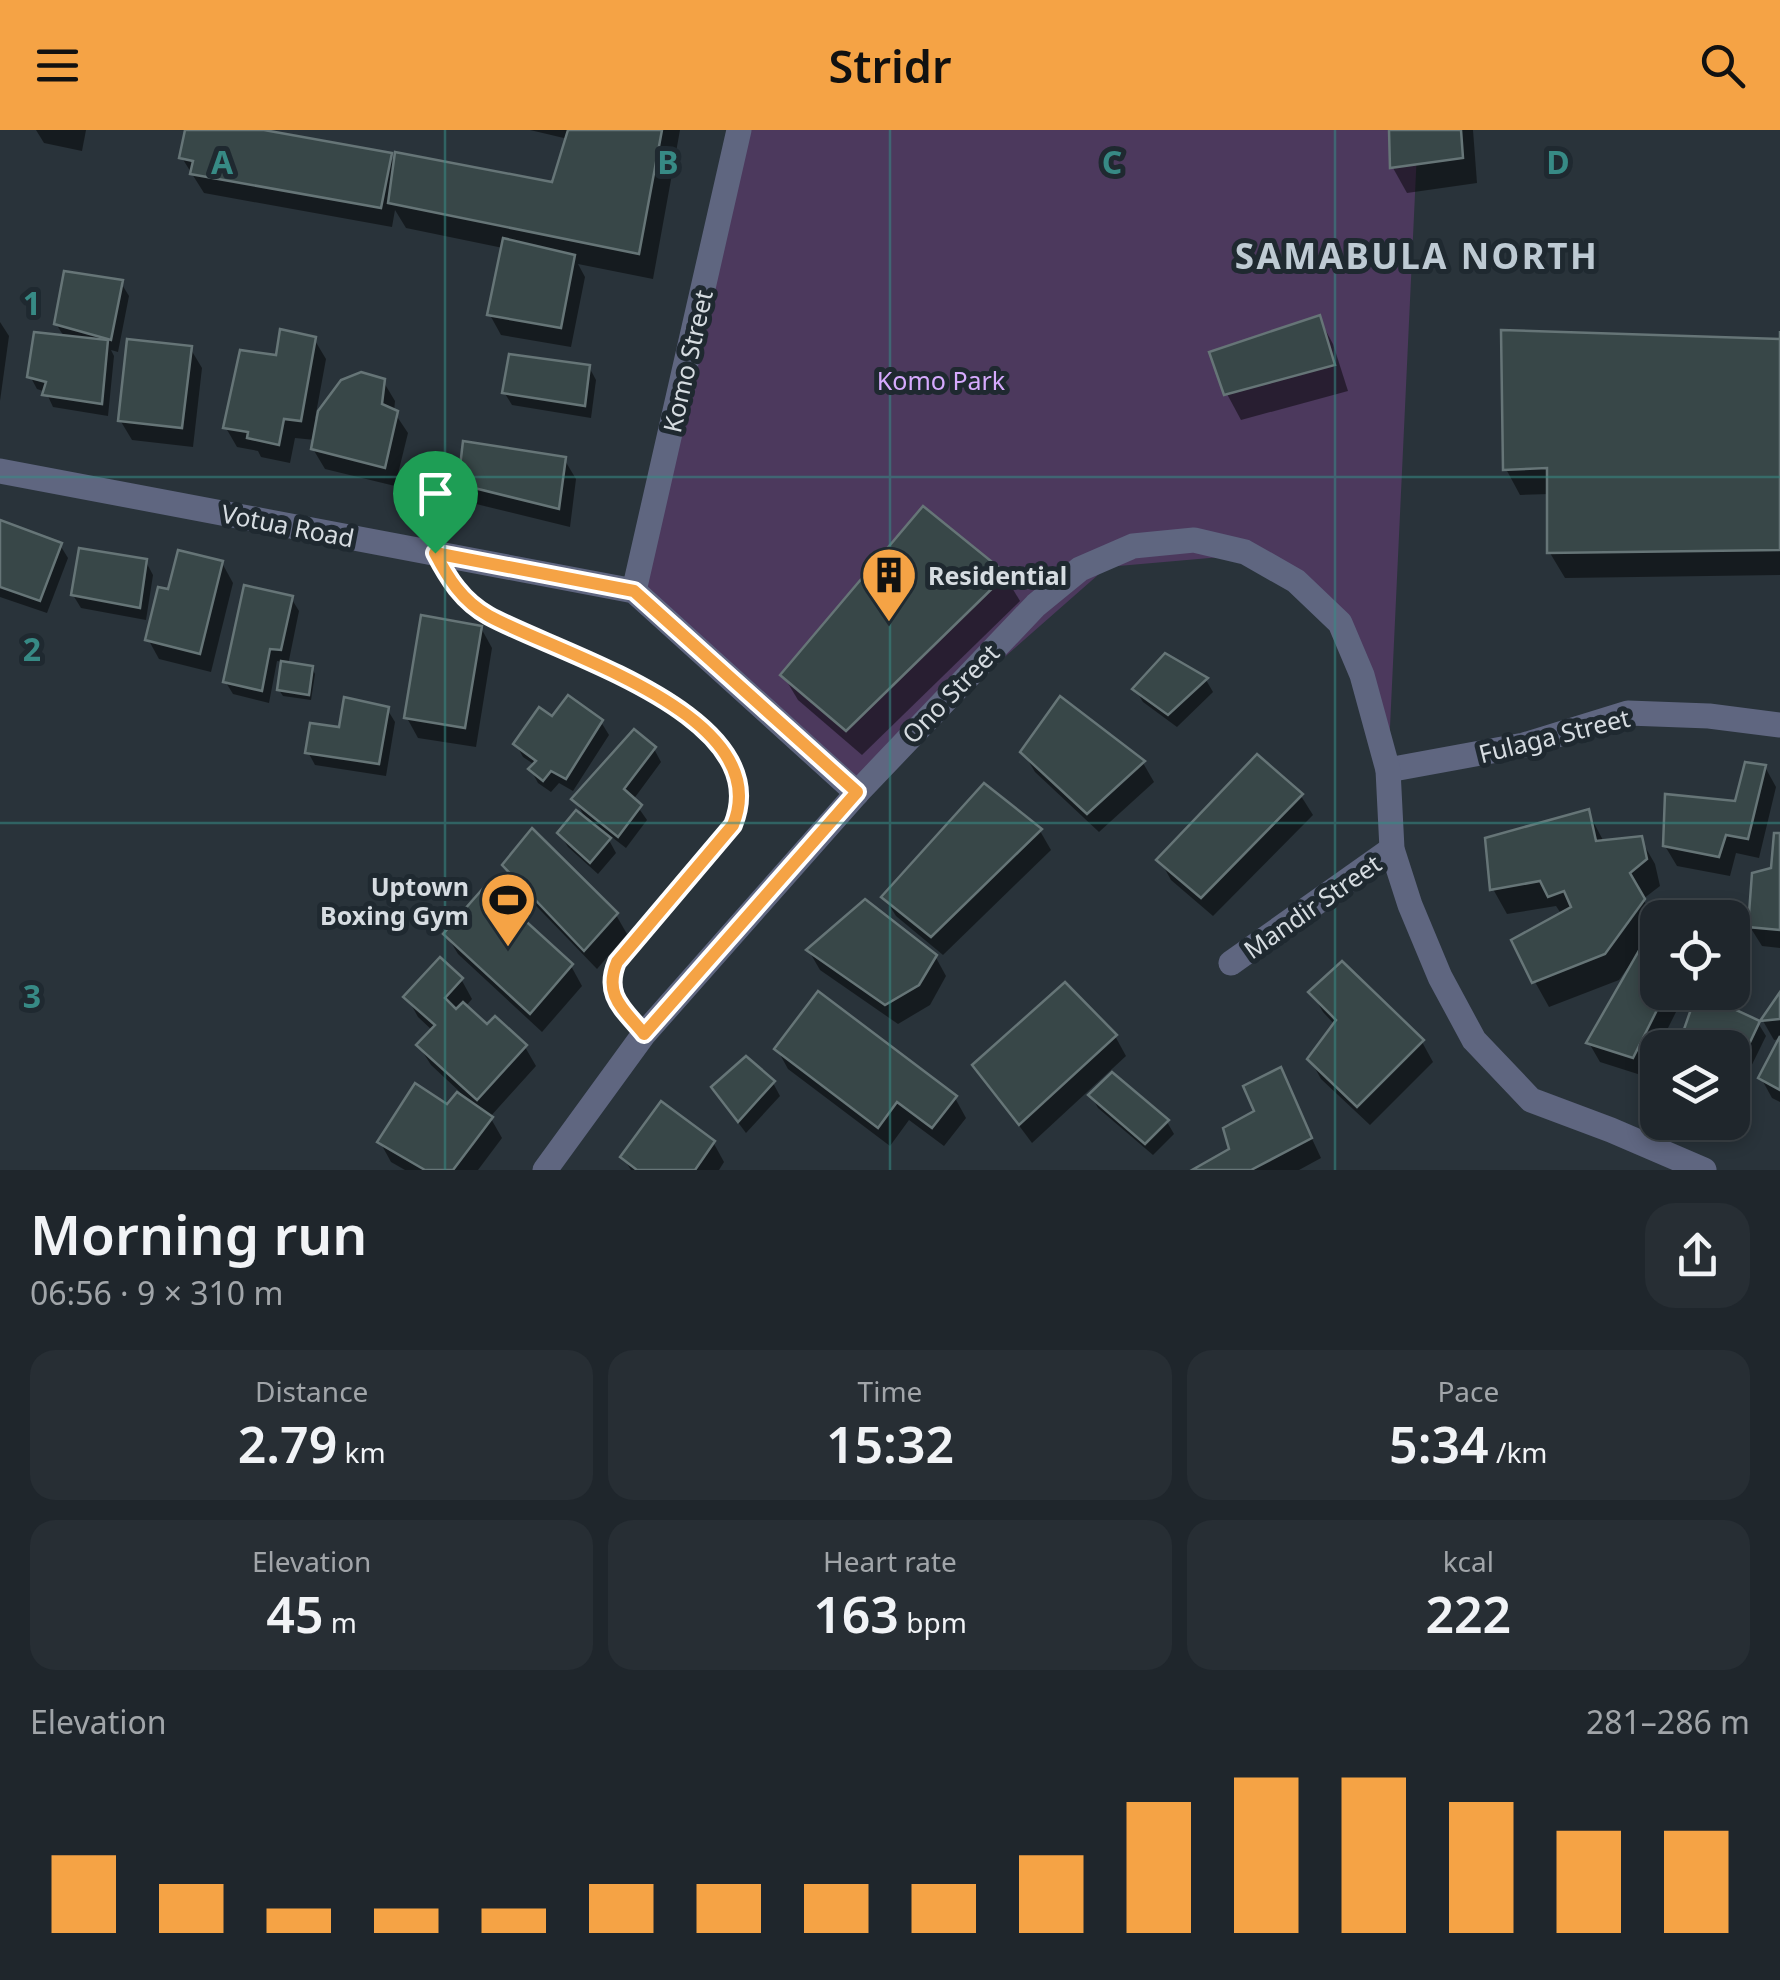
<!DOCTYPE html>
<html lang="en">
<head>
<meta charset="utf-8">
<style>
	body { margin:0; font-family:"Noto Sans",sans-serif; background:#272e34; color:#f1f3f6; height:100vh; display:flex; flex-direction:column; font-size:38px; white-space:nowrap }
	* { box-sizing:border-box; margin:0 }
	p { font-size:32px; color:#a1a5a9 }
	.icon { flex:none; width:55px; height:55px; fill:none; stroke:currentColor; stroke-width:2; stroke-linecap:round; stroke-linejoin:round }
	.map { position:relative; height:1040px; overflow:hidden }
	.panel { display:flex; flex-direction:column; background:#1f262c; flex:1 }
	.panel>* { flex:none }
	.tools { position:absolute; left:1640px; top:770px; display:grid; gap:20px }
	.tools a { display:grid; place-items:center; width:110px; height:110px; border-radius:20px; background:#1f262c; box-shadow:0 5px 15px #0003,0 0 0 2px #3c4348; font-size:50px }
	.pin { position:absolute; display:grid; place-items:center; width:85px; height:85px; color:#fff; margin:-102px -42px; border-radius:50% 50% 50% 0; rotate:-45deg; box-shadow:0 0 10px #0007 }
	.pin .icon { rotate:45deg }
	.round { display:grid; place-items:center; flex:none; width:105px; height:105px; border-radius:30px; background:#272e34 }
	.overview { display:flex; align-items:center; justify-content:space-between; height:170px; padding:0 30px }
	h1 { font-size:55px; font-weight:600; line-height:75px }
	.metrics { display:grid; grid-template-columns:repeat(3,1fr); gap:15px; height:170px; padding:10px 30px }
	.metrics div { display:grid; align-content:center; border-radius:25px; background:#272e34; text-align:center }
	.metrics b { font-size:50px; font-weight:600 }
	.metrics small { font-size:28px; font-weight:400 }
	.metrics p { font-size:28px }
	.chart { height:280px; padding:20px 30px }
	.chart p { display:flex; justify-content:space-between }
	.chart svg { width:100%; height:180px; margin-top:10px; stroke:#f5a345; stroke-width:6 }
	header { display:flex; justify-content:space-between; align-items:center; height:130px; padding:0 30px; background:#f5a345; color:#111; font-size:45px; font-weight:600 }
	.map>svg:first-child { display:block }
	.green { fill:#4c395d }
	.shadow { fill:#0007 }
	.building { fill:#384748; stroke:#667577; stroke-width:2.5 }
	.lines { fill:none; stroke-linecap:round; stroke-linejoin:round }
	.lane { stroke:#5f6680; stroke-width:14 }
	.street { stroke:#5f6680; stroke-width:25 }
	.route-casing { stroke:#fff; stroke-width:20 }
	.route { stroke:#f5a345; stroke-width:12 }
	.grid { fill:none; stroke:#378a85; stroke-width:2.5; stroke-opacity:0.55 }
	.labels { text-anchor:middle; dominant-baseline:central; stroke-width:10; stroke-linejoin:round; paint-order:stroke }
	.street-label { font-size:25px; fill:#d6dce1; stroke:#1f2930 }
	.park-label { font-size:25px; fill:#d6aafe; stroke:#1f2930 }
	.poi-label { font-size:25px; font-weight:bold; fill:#d6dce1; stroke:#1f2930; text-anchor:start }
	.district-label { font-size:35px; font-weight:bold; letter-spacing:2.5px; fill:#becad3; stroke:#1f2930 }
	.grid-label { font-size:32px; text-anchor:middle; font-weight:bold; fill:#378a85; stroke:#1f2930; stroke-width:10; stroke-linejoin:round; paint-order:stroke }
</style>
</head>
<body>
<header><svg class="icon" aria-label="menu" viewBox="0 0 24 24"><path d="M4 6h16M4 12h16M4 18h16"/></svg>Stridr<svg class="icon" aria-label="search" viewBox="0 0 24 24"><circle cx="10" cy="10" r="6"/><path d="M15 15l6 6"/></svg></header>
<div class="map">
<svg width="1780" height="1040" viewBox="0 0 1780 1040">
	<rect width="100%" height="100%" fill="#29333a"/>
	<path class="green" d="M738,0h680l-30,640 -38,-150 -106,-65 -137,12 -259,228 -209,-204z"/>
	<g class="shadow">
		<path d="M36,0h50l-4,21 -38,-8z"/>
		<path d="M187,0h83l-1,3 121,22 6,11 158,19 14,-46 -38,-9h150l-27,149 -75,-15 7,13 -14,70 -70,-12 -11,-20 13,-67 -97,-20 -11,-18 -3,17 -188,-34 -22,-35z"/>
		<path d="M1392,0h81l4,53 -70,10 -14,-25z"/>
		<path d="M121,153l8,13 -11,56 -7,-2 3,6 -6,60 -55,-9 -7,-15 -9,-3 -7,-13 35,-38 -9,-14z"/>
		<path d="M1319,188l14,26 15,47 -107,29 -14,-26z"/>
		<path d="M0,192l9,14 -9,65z"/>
		<path d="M314,209l12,20 -11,60 27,-37 41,-1 12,20 -1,11 14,21 -13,53 -70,-17 -12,-20 2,-9 -20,-2 -5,25 -29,-6 -3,-6 -21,-4 -11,-19 52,-70z"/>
		<path d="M1780,212v233l-215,3 -15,-25v-59l-30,1 -14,-26z"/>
		<path d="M190,218l12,20 -9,79 -61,-7 -12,-20z"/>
		<path d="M589,237l7,13 -5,38 -79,-13 -8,-13z"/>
		<path d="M564,329l12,20 -6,48 -98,-24 -12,-20z"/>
		<path d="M0,393l60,22 8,13 -21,55 -47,-16z"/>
		<path d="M146,432l7,13 -7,45 -65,-12 -8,-13z"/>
		<path d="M222,433l11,20 -22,89 -52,-13 -11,-20 22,-47z"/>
		<path d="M1005,446l15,25 -158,154 -64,-55 -15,-25z"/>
		<path d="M291,468l8,13 -11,54 24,3 3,6 -4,26 -28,-4 -4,-6 5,-28 -7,-1 -8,42 -36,-9 -8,-13z"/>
		<path d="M481,498l11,20 -16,99 -58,-9 -11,-20z"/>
		<path d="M1206,550l7,12 -36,35 -34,-25 -8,-13z"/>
		<path d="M387,579l8,13 -9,54 -71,-11 -7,-13 33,-22z"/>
		<path d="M553,589l48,3 8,13 -36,56 -14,-8 -8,9 -13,-9 -7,-13 4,-5 -12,-8 -7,-13z"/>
		<path d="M654,619l7,13 -28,38 14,20 -21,28 -22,-17 12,22 -18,21 -30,-27 -8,-13 28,-12 -14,-23z"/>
		<path d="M1023,622l120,11 11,19 -55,50 -64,-60z"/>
		<path d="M1258,628l43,38 12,19 -100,101 -42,-36 -11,-20z"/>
		<path d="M1765,637l11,20 -17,71 -23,-5 -6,23 -53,-10 -12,-20 72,-42z"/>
		<path d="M1588,682l16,30 36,-4 15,26 5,22 -17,13 15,28 -13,16 13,49h28l-42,84 -44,-14 -11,-19 43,-75 -3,-2 -10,14 -70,27 -14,-25 27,-67 -6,-9 -49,8 -14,-25z"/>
		<path d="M1040,701l11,19 -108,105 -47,-39 -12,-19z"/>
		<path d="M1780,706v112l-18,-2 -12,-19 23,-57z"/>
		<path d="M505,735l111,50 11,19 -30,35 -81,-84z"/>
		<path d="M446,804l125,32 11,20 -40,46 -84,-78z"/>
		<path d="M809,821l126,5 11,20 -16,29 -32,19 -78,-54z"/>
		<path d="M461,849l11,20 -7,8 23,21 37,19 11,19 -46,51 12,21 -24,32h-73l-14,-8 -11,-20 68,-35 12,-15 -29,-27 -12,-19 14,-15 -15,-14 -11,-20z"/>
		<path d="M1312,863l110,49 11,20 -63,63 -49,-46 -11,-20 25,-34 -12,-13z"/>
		<path d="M1780,866v43l-6,1 -11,-19z"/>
		<path d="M1758,893l8,13 -24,49 -10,-3v-34h-40l-7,-13z"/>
		<path d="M1115,906l11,20 -94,87 -57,-77z"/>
		<path d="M1780,912v60l-8,-4 -11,-20z"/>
		<path d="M777,919l178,49 11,20 -22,28 -35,-26 -19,26 -102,-77z"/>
		<path d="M1280,941l41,87 -22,12h-102l35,-20z"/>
		<path d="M773,953l7,13 -34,37 -24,-32z"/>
		<path d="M1091,965l76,27 7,12 -21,21 -55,-47z"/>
		<path d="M713,1012l11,20 -5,8h-88l-8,-13z"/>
	</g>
	<g class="building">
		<path d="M185,0h79l128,23 -11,55 -191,-34 3,-13 -14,-3z"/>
		<path d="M568,0h94l-23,124 -251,-51 7,-51 157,30z"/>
		<path d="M1389,0h72l2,28 -73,10z"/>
		<path d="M503,108l72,17 -14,73 -74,-13z"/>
		<path d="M64,141l59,9 -12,60 -57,-16z"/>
		<path d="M1320,185l15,50 -111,30 -15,-43z"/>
		<path d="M280,199l36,8 -15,84 -17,-2 -5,26 -32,-7 1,-6 -25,-4 17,-78 36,5z"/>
		<path d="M1501,200l279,9v-8v219l-233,3v-85l-44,2z"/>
		<path d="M34,202l74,8 -6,64 -60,-9 4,-13 -19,-5z"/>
		<path d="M127,209l65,7 -10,82 -64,-7z"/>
		<path d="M509,224l81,11 -5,41 -83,-13z"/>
		<path d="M361,242l24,7 -3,25 16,7 -13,57 -74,-19 7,-38 23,-31z"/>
		<path d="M463,311l103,16 -7,52 -101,-25z"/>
		<path d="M923,376l84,68 -161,157 -66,-56z"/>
		<path d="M0,390l62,23 -22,58 -40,-14z"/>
		<path d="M79,418l68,11 -7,49 -69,-13z"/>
		<path d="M178,420l45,11 -23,93 -55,-14 13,-53 10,2z"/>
		<path d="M244,455l49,11 -12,54 -11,-1 -8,42 -39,-9z"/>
		<path d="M421,485l61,11 -17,102 -61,-10z"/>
		<path d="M1165,523l43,25 -40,37 -36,-26z"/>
		<path d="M281,531l32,5 -4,29 -32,-5z"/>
		<path d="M568,565l35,25 -37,59 -15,-8 -8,10 -15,-12 8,-8 -23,-17 26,-37 13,9z"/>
		<path d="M1060,566l85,65 -58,53 -67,-62z"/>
		<path d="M344,567l45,10 -10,57 -74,-11 5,-30 29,4z"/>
		<path d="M634,599l22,18 -32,42 18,16 -24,32 -47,-38z"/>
		<path d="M1257,624l46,40 -102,104 -45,-38z"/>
		<path d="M1745,632l21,3 -18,74 -22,-4 -7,22 -56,-11 2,-52 70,7z"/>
		<path d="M984,653l58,46 -111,108 -50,-40z"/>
		<path d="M1589,679l7,32 46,-5 5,23 -17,14 15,26 -40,55 -73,29 -21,-43 60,-33 -7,-16 -16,6 -8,-16 -50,9 -5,-52z"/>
		<path d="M576,680l35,28 -21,25 -33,-30z"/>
		<path d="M532,698l86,85 -34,38 -82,-86z"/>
		<path d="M1774,703h6v97l-32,-3 4,-54 19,-5z"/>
		<path d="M486,755l87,79 -43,50 -87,-80z"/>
		<path d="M865,769l72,56 -18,30 -34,20 -79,-55z"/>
		<path d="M1645,810l13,5v47h8l-33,66 -47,-15z"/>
		<path d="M440,827l23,21 -18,20 11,11 7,-7 24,22 8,-8 32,29 -50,55 -61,-55 19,-20 -32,-28z"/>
		<path d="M1342,831l82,79 -67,67 -50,-48 29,-39 -28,-28z"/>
		<path d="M1065,852l52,53 -98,90 -47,-60z"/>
		<path d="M818,861l139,105 -25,32 -35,-26 -19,26 -104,-79z"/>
		<path d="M1697,862l63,29 -25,53 -3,-26h-33l1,-4 -18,-9z"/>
		<path d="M1780,862v27l-20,2z"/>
		<path d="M1780,906v54l-22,-12z"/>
		<path d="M746,926l29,25 -37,41 -27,-35z"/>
		<path d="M1281,937l31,71 -61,32h-59l37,-21 -6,-21 31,-17 -11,-25z"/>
		<path d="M1112,942l57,48 -24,24 -57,-49z"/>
		<path d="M415,953l32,21 10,-12 36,25 -40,53h-28l-48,-28z"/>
		<path d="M661,971l54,40 -20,29h-58l-17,-13z"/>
	</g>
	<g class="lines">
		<path class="lane" d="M435,423c13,25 27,48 54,63 69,37 289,99 244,209l-116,137c-14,34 6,47 27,72"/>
		<g class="street">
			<path d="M0,341l634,120 223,202"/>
			<path d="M634,461l105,-461"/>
			<path d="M1388,640l136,-25 104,-32 81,3 71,9"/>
			<path d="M1231,833l161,-114"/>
			<path d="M545,1040l99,-136 213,-241 179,-188 44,-36 53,-23 61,-6 51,12 51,29 44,42 22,52 26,95 4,79 18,56 30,72 34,63 57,60 80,30 93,40"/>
		</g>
	</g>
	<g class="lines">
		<g class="route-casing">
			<path id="route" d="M435,423l199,38 223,201 -213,242c-20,-25 -41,-38 -27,-72l116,-137c45,-110 -175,-171 -244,-209 -27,-15 -41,-38 -54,-63z"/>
		</g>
		<use href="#route" class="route"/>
	</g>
	<path class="grid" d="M445,0v1040M890,0v1040M1335,0v1040M0,347h1780M0,693h1780"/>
	<defs>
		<g id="building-pin" transform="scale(2.875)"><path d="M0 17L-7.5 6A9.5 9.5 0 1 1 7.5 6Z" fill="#f5a345" stroke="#1f2930"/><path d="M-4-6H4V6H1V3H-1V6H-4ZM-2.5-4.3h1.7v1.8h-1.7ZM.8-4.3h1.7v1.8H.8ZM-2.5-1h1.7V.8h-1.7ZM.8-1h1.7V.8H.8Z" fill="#111"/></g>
		<g id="stadium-pin" transform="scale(2.875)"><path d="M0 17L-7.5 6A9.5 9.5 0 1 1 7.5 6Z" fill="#f5a345" stroke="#1f2930"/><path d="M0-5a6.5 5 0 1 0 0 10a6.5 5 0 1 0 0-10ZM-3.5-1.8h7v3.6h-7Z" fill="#111"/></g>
	</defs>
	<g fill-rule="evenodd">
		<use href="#building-pin" x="889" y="445"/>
		<use href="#stadium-pin" x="508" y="770"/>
	</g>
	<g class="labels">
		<g class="street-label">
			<text transform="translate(687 231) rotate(-77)">Komo Street</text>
			<text transform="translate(288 395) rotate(11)">Votua Road</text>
			<text transform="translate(950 563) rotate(-46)">Ono Street</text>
			<text transform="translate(1554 605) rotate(-14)">Fulaga Street</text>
			<text transform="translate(1312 776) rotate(-35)">Mandir Street</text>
		</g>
		<g class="park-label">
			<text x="941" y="250">Komo Park</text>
		</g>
		<g class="poi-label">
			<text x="928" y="445">Residential</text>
			<text x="469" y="756" text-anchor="end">Uptown<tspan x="469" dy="29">Boxing Gym</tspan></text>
		</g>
		<g class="district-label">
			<text x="1417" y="125">SAMABULA NORTH</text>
		</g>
	</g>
	<g class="grid-label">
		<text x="222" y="44">A</text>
		<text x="668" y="44">B</text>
		<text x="1112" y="44">C</text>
		<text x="1558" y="44">D</text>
		<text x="32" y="185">1</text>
		<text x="32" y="531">2</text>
		<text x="32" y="878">3</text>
	</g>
</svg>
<div class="tools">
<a><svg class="icon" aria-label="locate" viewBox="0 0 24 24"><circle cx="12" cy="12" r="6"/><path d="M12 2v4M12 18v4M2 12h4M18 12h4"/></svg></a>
<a><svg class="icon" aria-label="layers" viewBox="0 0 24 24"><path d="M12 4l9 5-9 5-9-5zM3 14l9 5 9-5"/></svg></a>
</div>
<div class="pin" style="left:435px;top:423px;background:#1e9e55"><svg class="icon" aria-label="arrive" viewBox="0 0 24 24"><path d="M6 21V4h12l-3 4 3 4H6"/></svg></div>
</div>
<section class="panel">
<div class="overview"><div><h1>Morning run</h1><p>06:56 · 9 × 310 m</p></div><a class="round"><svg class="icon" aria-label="share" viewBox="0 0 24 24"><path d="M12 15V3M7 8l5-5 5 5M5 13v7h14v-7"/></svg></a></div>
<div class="metrics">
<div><p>Distance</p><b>2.79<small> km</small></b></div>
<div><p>Time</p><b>15:32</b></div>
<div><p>Pace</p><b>5:34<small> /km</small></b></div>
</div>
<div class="metrics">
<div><p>Elevation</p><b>45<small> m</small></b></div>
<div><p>Heart rate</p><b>163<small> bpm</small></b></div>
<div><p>kcal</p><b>222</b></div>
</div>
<div class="chart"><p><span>Elevation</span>281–286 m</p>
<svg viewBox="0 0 160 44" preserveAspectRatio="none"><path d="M5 44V25M15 44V32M25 44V38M35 44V38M45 44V38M55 44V32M65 44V32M75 44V32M85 44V32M95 44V25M105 44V12M115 44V6M125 44V6M135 44V12M145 44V19M155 44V19"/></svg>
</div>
</section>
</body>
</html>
